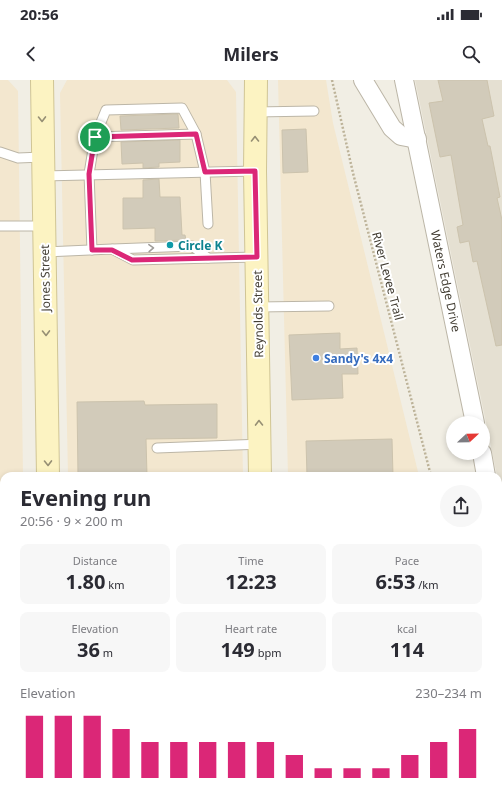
<!DOCTYPE html>
<html lang="en">
<head>
<meta charset="utf-8">
<style>
	body { margin:0; font-family:"Noto Sans",sans-serif; background:#f7f7f7; color:#2b2b33; height:100vh; display:flex; flex-direction:column; font-size:15px; white-space:nowrap }
	* { box-sizing:border-box; margin:0 }
	p { font-size:13px; color:#7c7c81 }
	.icon { flex:none; width:22px; height:22px; fill:none; stroke:currentColor; stroke-width:2; stroke-linecap:round; stroke-linejoin:round }
	.map { position:relative; flex:1; overflow:hidden }
	.drawer { position:absolute; left:0px; top:392px; width:502px; height:324px; display:flex; flex-direction:column; background:#fff; border-radius:12px 12px 0 0; box-shadow:0 2px 6px #0003 }
	.drawer>* { flex:none }
	.needle { width:26px; rotate:68deg }
	.tools { position:absolute; left:446px; top:336px; display:grid; gap:8px }
	.tools a { display:grid; place-items:center; width:44px; height:44px; border-radius:50%; background:#fff; box-shadow:0 2px 6px #0003; font-size:20px }
	.pin { position:absolute; display:grid; place-items:center; width:34px; height:34px; color:#fff; margin:-17px; border:2px solid #fff; border-radius:50%; box-shadow:0 1px 4px #0007 }
	.round { display:grid; place-items:center; flex:none; width:42px; height:42px; border-radius:21px; background:#f7f7f7 }
	.head { display:flex; align-items:center; justify-content:space-between; height:68px; padding:0 20px }
	h1 { font-size:22px; font-weight:700; line-height:30px }
	.figures { display:grid; grid-template-columns:repeat(3,1fr); gap:6px; height:68px; padding:4px 20px }
	.figures div { display:grid; align-content:center; border-radius:8px; background:#f7f7f7; text-align:center }
	.figures b { font-size:20px; font-weight:700 }
	.figures small { font-size:11px; font-weight:400 }
	.figures p { font-size:11px }
	.chart { height:112px; padding:8px 20px }
	.chart p { display:flex; justify-content:space-between }
	.chart svg { width:100%; height:72px; margin-top:4px; stroke:#db2777; stroke-width:6 }
	.status { display:flex; justify-content:space-between; align-items:center; height:28px; padding:0 20px; background:#fff; direction:ltr }
	.status svg { height:11px; fill:currentColor }
	header { display:flex; justify-content:space-between; align-items:center; height:52px; padding:0 20px; background:#fff; font-size:18px; font-weight:700 }
	.map>svg:first-child { display:block }
	.residential { fill:#e5e0d2 }
	.commercial { fill:#f3e7cf }
	.building { fill:#d2cbba; stroke:#ccc3ad }
	.lines { fill:none; stroke-linecap:round; stroke-linejoin:round }
	.lane-casing { stroke:#bcb6a7; stroke-width:11 }
	.street-casing { stroke:#bcb6a7; stroke-width:20 }
	.secondary-casing { stroke:#d0c595; stroke-width:24 }
	.path { stroke:#bdb399; stroke-width:2.5; stroke-dasharray:2 2; stroke-linecap:butt }
	.lane { stroke:#fff; stroke-width:9 }
	.street { stroke:#fff; stroke-width:18 }
	.secondary { stroke:#fcf3c2; stroke-width:22 }
	.oneway { stroke:#968f74 }
	.oneway2 { stroke:#a19e9a }
	.route-casing { stroke:#fff; stroke-width:8 }
	.route { stroke:#db2777; stroke-width:5 }
	.culture-dot { fill:#0f9aa8; stroke:#fff; stroke-width:1.5 }
	.shop-dot { fill:#3f7fe0; stroke:#fff; stroke-width:1.5 }
	.labels { text-anchor:middle; dominant-baseline:central; stroke-width:4; stroke-linejoin:round; paint-order:stroke }
	.culture-label { font-size:12px; font-weight:bold; fill:#0d838f; stroke:#fff; text-anchor:start }
	.street-label { font-size:12px; fill:#433e34; stroke:#fff }
	.shop-label { font-size:12px; font-weight:bold; fill:#366cbe; stroke:#fff; text-anchor:start }
</style>
</head>
<body>
<div class="status"><b>20:56</b><svg viewBox="0 0 49 12"><path d="M0 12V9h3v3zM5 12V6h3v6zM10 12V3h3v9zM15 12V0h3v12zM26 1h20v11H26zM47 4h2v5h-2z"/></svg></div>
<header><svg class="icon" aria-label="back" viewBox="0 0 24 24"><path d="M15 5l-7 7 7 7"/></svg>Milers<svg class="icon" aria-label="search" viewBox="0 0 24 24"><circle cx="10" cy="10" r="6"/><path d="M15 15l6 6"/></svg></header>
<div class="map">
<svg width="502" height="716" viewBox="0 0 502 716">
	<rect width="100%" height="100%" fill="#f1eee4"/>
	<path class="residential" d="M415,0h87v423l-4,-27h-1z"/>
	<g class="commercial">
		<path d="M0,0h8l10,11 5,385h-19v316h23v4h-27z"/>
		<path d="M67,0h160l9,12 7,384h-175l-8,-383z"/>
		<path d="M278,0h48l7,43 86,353h-131z"/>
		<rect x="75" y="712" width="173" height="4"/>
		<path d="M296,712h164v4h-163z"/>
	</g>
	<g class="building">
		<path d="M438,0h49l7,36 -12,3 6,27h2l10,51 -3,1 5,22v125l-6,1 -19,-85 -4,1 -4,-21 -9,2 -3,-16 6,-2 -12,-70 -11,2 -11,-54 14,-2z"/>
		<path d="M178,34l1,14 -58,2 -1,-14z"/>
		<path d="M306,49l2,43 -25,1 -1,-43z"/>
		<path d="M180,60v22l-21,1v4l-16,1v-5l-21,1 -1,-22z"/>
		<path d="M159,99l1,18h20l2,38h3l1,5 -31,1v-13l-32,1v-31h20v-18z"/>
		<path d="M340,253v16l17,-1 1,26h-16l1,24 -51,2 -3,-65z"/>
		<path d="M144,321l1,4 72,-1v34l-71,1 1,37h-69l-1,-74z"/>
		<path d="M392,359l1,37h-86l-1,-35z"/>
	</g>
	<g class="lines">
		<g class="lane-casing">
			<g id="lane">
				<path d="M255,32l59,-1"/>
				<path d="M95,57l101,-3"/>
				<path d="M0,72l18,6 25,-1"/>
				<path d="M43,96l212,-5"/>
				<path d="M0,146h44"/>
				<path d="M113,169l79,-3 16,12"/>
				<path d="M92,170l-3,-76 6,-37 11,-27 76,-2 14,26 9,38 3,52"/>
				<path d="M45,172l67,-3 21,11 124,-3"/>
				<path d="M258,227l71,-1"/>
				<path d="M157,368l103,-4"/>
				<path d="M0,588h4"/>
			</g>
		</g>
		<g class="street-casing">
			<g id="street">
				<path d="M363,0l29,48 9,8 16,3"/>
				<path d="M404,0l71,343"/>
				<path d="M482,373l4,23"/>
				<path d="M498,453l4,21"/>
			</g>
		</g>
		<g class="secondary-casing">
			<g id="secondary">
				<path d="M42,0l6,396"/>
				<path d="M256,0l-1,91 5,305"/>
				<path d="M54,712v4"/>
				<path d="M265,712v4"/>
			</g>
		</g>
		<g class="path">
			<path d="M332,0l21,93 78,303"/>
			<path d="M470,712v4"/>
		</g>
		<use href="#lane" class="lane"/>
		<use href="#street" class="street"/>
		<use href="#secondary" class="secondary"/>
	</g>
	<defs><path id="oneway-chevron" d="M-2-3.5L2.5 0L-2 3.5" fill="none" stroke-width="1.6" stroke-linecap="round" stroke-linejoin="round"/></defs>
	<g class="oneway">
		<use href="#oneway-chevron" transform="translate(42 39) rotate(89)"/>
		<use href="#oneway-chevron" transform="translate(255 59) rotate(-90)"/>
		<use href="#oneway-chevron" transform="translate(46 253) rotate(89)"/>
		<use href="#oneway-chevron" transform="translate(259 343) rotate(-91)"/>
		<use href="#oneway-chevron" transform="translate(48 383) rotate(89)"/>
	</g>
	<use class="oneway2" href="#oneway-chevron" transform="translate(151 168) rotate(-2)"/>
	<g class="lines">
		<g class="route-casing">
			<path id="route" d="M196,54l9,38 50,-1 2,86 -125,3 -20,-10h-20l-3,-76 6,-37z"/>
		</g>
		<use href="#route" class="route"/>
	</g>
	<circle class="culture-dot" cx="170" cy="165" r="4"/>
	<circle class="shop-dot" cx="316" cy="278" r="4"/>
	<g class="labels">
		<g class="culture-label">
			<text x="178" y="165">Circle K</text>
		</g>
		<g class="street-label">
			<text transform="translate(388 196) rotate(75)">River Levee Trail</text>
			<text transform="translate(45 198) rotate(-91)">Jones Street</text>
			<text transform="translate(446 201) rotate(78)">Waters Edge Drive</text>
			<text transform="translate(258 234) rotate(-91)">Reynolds Street</text>
		</g>
		<g class="shop-label">
			<text x="324" y="278">Sandy's 4x4</text>
		</g>
	</g>
</svg>
<div class="tools">
<a><svg class="needle" viewBox="-14 -14 28 28"><path d="M0-13l5 13h-10z" fill="#e53935"/><path d="M0 13l5-13h-10z" fill="#7c7c81"/></svg></a>
</div>
<div class="pin" style="left:95px;top:57px;background:#1e9e55"><svg class="icon" aria-label="arrive" viewBox="0 0 24 24"><path d="M6 21V4h12l-3 4 3 4H6"/></svg></div>
<section class="drawer">
<div class="head"><div><h1>Evening run</h1><p>20:56 · 9 × 200 m</p></div><a class="round"><svg class="icon" aria-label="share" viewBox="0 0 24 24"><path d="M12 15V3M7 8l5-5 5 5M5 13v7h14v-7"/></svg></a></div>
<div class="figures">
<div><p>Distance</p><b>1.80<small> km</small></b></div>
<div><p>Time</p><b>12:23</b></div>
<div><p>Pace</p><b>6:53<small> /km</small></b></div>
</div>
<div class="figures">
<div><p>Elevation</p><b>36<small> m</small></b></div>
<div><p>Heart rate</p><b>149<small> bpm</small></b></div>
<div><p>kcal</p><b>114</b></div>
</div>
<div class="chart"><p><span>Elevation</span>230–234 m</p>
<svg viewBox="0 0 160 44" preserveAspectRatio="none"><path d="M5 44V6M15 44V6M25 44V6M35 44V14M45 44V22M55 44V22M65 44V22M75 44V22M85 44V22M95 44V30M105 44V38M115 44V38M125 44V38M135 44V30M145 44V22M155 44V14"/></svg>
</div>
</section>
</div>
</body>
</html>
